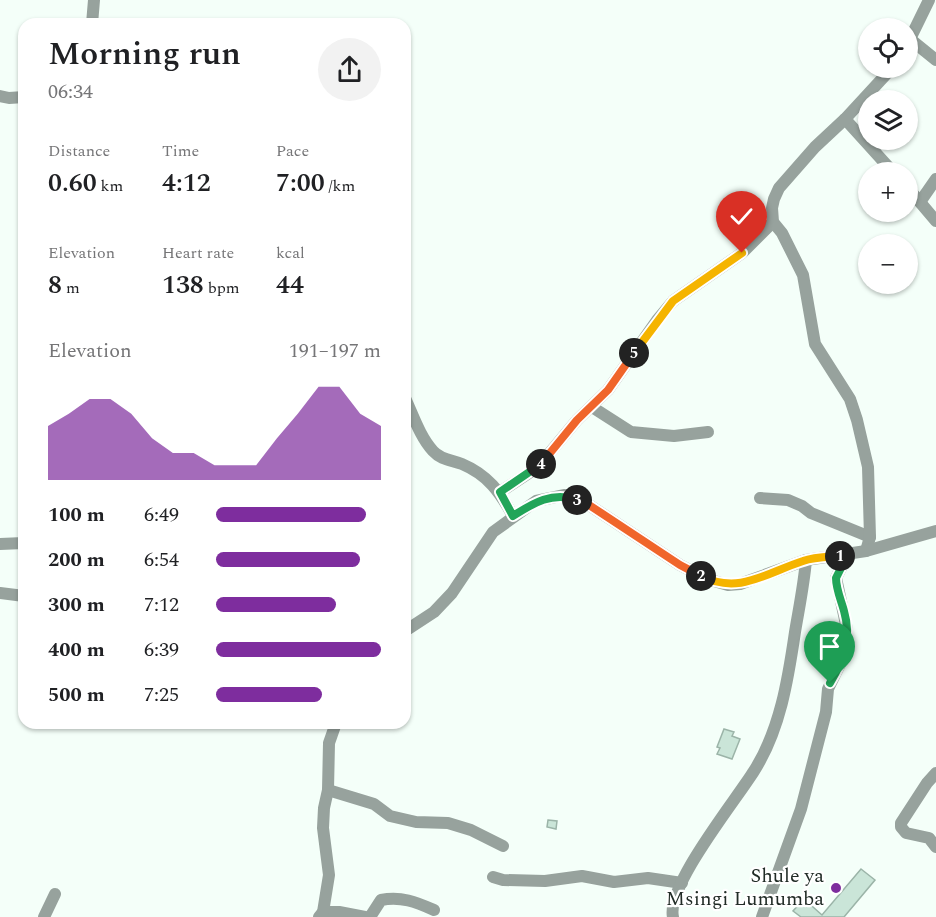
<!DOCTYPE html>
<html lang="en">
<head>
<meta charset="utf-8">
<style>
	body { margin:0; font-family:Spectral,serif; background:#f2f2f2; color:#202124; height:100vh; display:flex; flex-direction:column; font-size:22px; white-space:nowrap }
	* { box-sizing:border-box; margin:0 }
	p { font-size:20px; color:#757577 }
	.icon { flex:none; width:33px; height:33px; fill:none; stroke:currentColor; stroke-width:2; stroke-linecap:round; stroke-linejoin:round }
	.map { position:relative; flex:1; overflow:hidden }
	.details { position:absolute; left:18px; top:18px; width:393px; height:711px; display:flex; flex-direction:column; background:#fff; border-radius:18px; box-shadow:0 2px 4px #0004 }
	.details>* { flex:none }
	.tools { position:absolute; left:858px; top:18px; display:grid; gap:12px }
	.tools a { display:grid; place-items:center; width:60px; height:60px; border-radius:50%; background:#fff; box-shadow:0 2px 4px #0004; font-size:30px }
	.pin { position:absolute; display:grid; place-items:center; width:51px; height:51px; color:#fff; margin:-62px -26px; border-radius:50% 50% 50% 0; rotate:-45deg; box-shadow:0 0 6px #0007 }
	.pin .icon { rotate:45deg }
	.km { position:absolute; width:30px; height:30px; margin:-15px; border-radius:50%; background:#222; color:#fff; font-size:16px; line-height:30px; text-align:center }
	.round { display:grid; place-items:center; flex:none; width:63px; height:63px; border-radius:32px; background:#f2f2f2 }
	.head { display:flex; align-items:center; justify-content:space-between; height:102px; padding:0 30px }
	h1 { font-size:33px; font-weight:600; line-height:45px }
	.metrics { display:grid; grid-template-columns:repeat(3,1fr); gap:9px; height:102px; padding:6px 30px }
	.metrics div { display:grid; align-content:center }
	.metrics b { font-size:26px; font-weight:600 }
	.metrics small { font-size:16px; font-weight:400 }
	.metrics p { font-size:16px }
	.chart { height:168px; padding:12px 30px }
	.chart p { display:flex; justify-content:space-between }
	.chart svg { width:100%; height:108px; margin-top:6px; fill:#7e2d9e; opacity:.7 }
	ul { padding:0 30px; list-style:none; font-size:20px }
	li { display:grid; grid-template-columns:96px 72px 1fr; align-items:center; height:45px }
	li i { height:15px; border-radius:8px; background:#7e2d9e }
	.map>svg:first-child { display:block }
	.building { fill:#cae5d8; stroke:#9bb4a8; stroke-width:1.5 }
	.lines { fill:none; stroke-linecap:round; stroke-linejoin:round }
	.minor { stroke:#97a29d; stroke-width:12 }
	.split-1-casing { stroke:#fff; stroke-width:12 }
	.split-2-casing { stroke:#fff; stroke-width:12 }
	.split-3-casing { stroke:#fff; stroke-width:12 }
	.split-4-casing { stroke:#fff; stroke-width:12 }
	.split-5-casing { stroke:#fff; stroke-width:12 }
	.split-6-casing { stroke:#fff; stroke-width:12 }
	.split-1 { stroke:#22a559; stroke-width:8 }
	.split-2 { stroke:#f5b400; stroke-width:8 }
	.split-3 { stroke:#f0652b; stroke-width:8 }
	.split-4 { stroke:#22a559; stroke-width:8 }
	.split-5 { stroke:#f0652b; stroke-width:8 }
	.split-6 { stroke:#f5b400; stroke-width:8 }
	.poi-dot { fill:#7e2d9e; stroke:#fff; stroke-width:2 }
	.labels { text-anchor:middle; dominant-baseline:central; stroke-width:4.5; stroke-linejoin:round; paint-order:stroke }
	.poi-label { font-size:20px; fill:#222c27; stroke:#fff; text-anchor:end }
</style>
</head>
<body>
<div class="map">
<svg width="936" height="917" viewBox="0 0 936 917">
	<rect width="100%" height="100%" fill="#f4fff9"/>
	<g class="building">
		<path d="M724,729l10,3 -2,4 8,3 -8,20 -15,-5 3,-6 -3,-1z"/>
		<path d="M548,820l9,1 -1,8 -9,-2z"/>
		<path d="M861,869l14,11 -31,37h-43l-8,-6 11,-12 18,16z"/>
	</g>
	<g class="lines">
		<g class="minor">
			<path d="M92,24l2,-24"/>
			<path d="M910,39l26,21"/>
			<path d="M908,43l21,-43"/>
			<path d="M0,96l9,2 15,-1"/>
			<path d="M845,119l48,53"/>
			<path d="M908,188l28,33"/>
			<path d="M920,202l16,-23"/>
			<path d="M405,398c8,17 15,39 28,53 8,9 19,9 29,13 26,11 38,28 51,52"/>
			<path d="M592,407l39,25 43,4 34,-4"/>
			<path d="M500,492l38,-25 39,-47 31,-30 50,-71 15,-18 69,-48 31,-31"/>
			<path d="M760,498l28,2 14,6 9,7 59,24"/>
			<path d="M0,544l24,-1"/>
			<path d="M866,551l4,-14 -2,-70 -11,-47 -7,-21 -35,-55 -12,-69 -21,-42 -9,-11 -1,-14 2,-9 5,-11 36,-41 30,-28 47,-51"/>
			<path d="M0,593l24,3"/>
			<path d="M405,631l29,-19 18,-19 41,-61 43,-31 29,-6 24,10 91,60 27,14 21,6 12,-1 66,-24 60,-9 70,-20"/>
			<path d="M936,773l-9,10 -26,40v4l5,6 23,5 7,9"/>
			<path d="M328,790l46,14 16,12 26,6 32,1 23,7 32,16"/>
			<path d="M493,877l10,3 42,1 37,-5 32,6 34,-4 34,5"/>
			<path d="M323,912h16l26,5"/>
			<path d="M44,917l11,-23"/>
			<path d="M319,917l4,-5 6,-37 -6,-47 1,-20 4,-18 1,-47 7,-20"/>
			<path d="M370,917l11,-17c20,-4 35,2 53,10"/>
			<path d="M673,917c-7,-31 63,-117 81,-146 26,-41 34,-91 41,-139 4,-24 9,-48 11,-72"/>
			<path d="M762,917l39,-108 25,-97 2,-23 16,-33 3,-27 -11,-51 12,-24"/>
		</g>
	</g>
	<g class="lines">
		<g class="split-1-casing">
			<path id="split-1" d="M830,683c14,-24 22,-44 14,-72 -3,-11 -8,-22 -8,-33l12,-24 -8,2"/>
		</g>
		<g class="split-2-casing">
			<path id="split-2" d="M701,576c38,19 65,-3 102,-15 11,-4 25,-4 37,-5"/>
		</g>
		<g class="split-3-casing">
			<path id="split-3" d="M577,500l12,5 91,60 21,11"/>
		</g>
		<g class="split-4-casing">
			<path id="split-4" d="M541,464l-41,28 13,24c20,-13 40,-25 64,-16"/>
		</g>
		<g class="split-5-casing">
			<path id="split-5" d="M541,464l36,-44 31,-30 26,-37"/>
		</g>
		<g class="split-6-casing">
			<path id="split-6" d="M634,353l39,-52 69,-48"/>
		</g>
		<use href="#split-1" class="split-1"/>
		<use href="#split-2" class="split-2"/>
		<use href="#split-3" class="split-3"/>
		<use href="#split-4" class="split-4"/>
		<use href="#split-5" class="split-5"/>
		<use href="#split-6" class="split-6"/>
	</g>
	<circle class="poi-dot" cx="836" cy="888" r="6"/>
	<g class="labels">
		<g class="poi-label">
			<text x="824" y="876">Shule ya<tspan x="824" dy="23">Msingi Lumumba</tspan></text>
		</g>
	</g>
</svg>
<div class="tools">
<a><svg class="icon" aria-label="locate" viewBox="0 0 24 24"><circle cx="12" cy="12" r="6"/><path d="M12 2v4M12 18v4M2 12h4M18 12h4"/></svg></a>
<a><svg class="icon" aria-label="layers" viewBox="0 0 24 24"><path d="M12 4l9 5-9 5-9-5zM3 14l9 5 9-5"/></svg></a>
<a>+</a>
<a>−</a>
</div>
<div class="pin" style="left:830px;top:683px;background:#1e9e55"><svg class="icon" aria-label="arrive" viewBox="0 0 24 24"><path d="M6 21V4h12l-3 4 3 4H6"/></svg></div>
<div class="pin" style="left:742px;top:253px;background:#d93025"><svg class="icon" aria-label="check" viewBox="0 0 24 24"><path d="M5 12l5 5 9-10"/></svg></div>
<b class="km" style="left:840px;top:556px">1</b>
<b class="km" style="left:701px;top:576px">2</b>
<b class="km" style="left:577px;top:500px">3</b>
<b class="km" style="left:541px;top:464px">4</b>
<b class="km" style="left:634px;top:353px">5</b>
<section class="details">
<div class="head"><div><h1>Morning run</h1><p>06:34</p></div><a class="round"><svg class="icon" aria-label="share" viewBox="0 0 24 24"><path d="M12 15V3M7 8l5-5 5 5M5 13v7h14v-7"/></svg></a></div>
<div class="metrics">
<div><p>Distance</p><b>0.60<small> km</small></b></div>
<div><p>Time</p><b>4:12</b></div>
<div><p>Pace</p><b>7:00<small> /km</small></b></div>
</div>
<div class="metrics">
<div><p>Elevation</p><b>8<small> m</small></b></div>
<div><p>Heart rate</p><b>138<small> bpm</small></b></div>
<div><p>kcal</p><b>44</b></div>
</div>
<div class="chart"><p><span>Elevation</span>191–197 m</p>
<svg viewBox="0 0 160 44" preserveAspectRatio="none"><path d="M0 44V22L10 17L20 11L30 11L40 17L50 27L60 33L70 33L80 38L90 38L100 38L110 27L120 17L130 6L140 6L150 17L160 22V44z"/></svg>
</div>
<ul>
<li><b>100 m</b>6:49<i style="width:91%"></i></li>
<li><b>200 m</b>6:54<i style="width:87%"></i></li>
<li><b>300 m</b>7:12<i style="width:73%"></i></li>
<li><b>400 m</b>6:39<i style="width:100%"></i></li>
<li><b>500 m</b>7:25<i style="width:64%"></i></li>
</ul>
</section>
</div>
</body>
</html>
